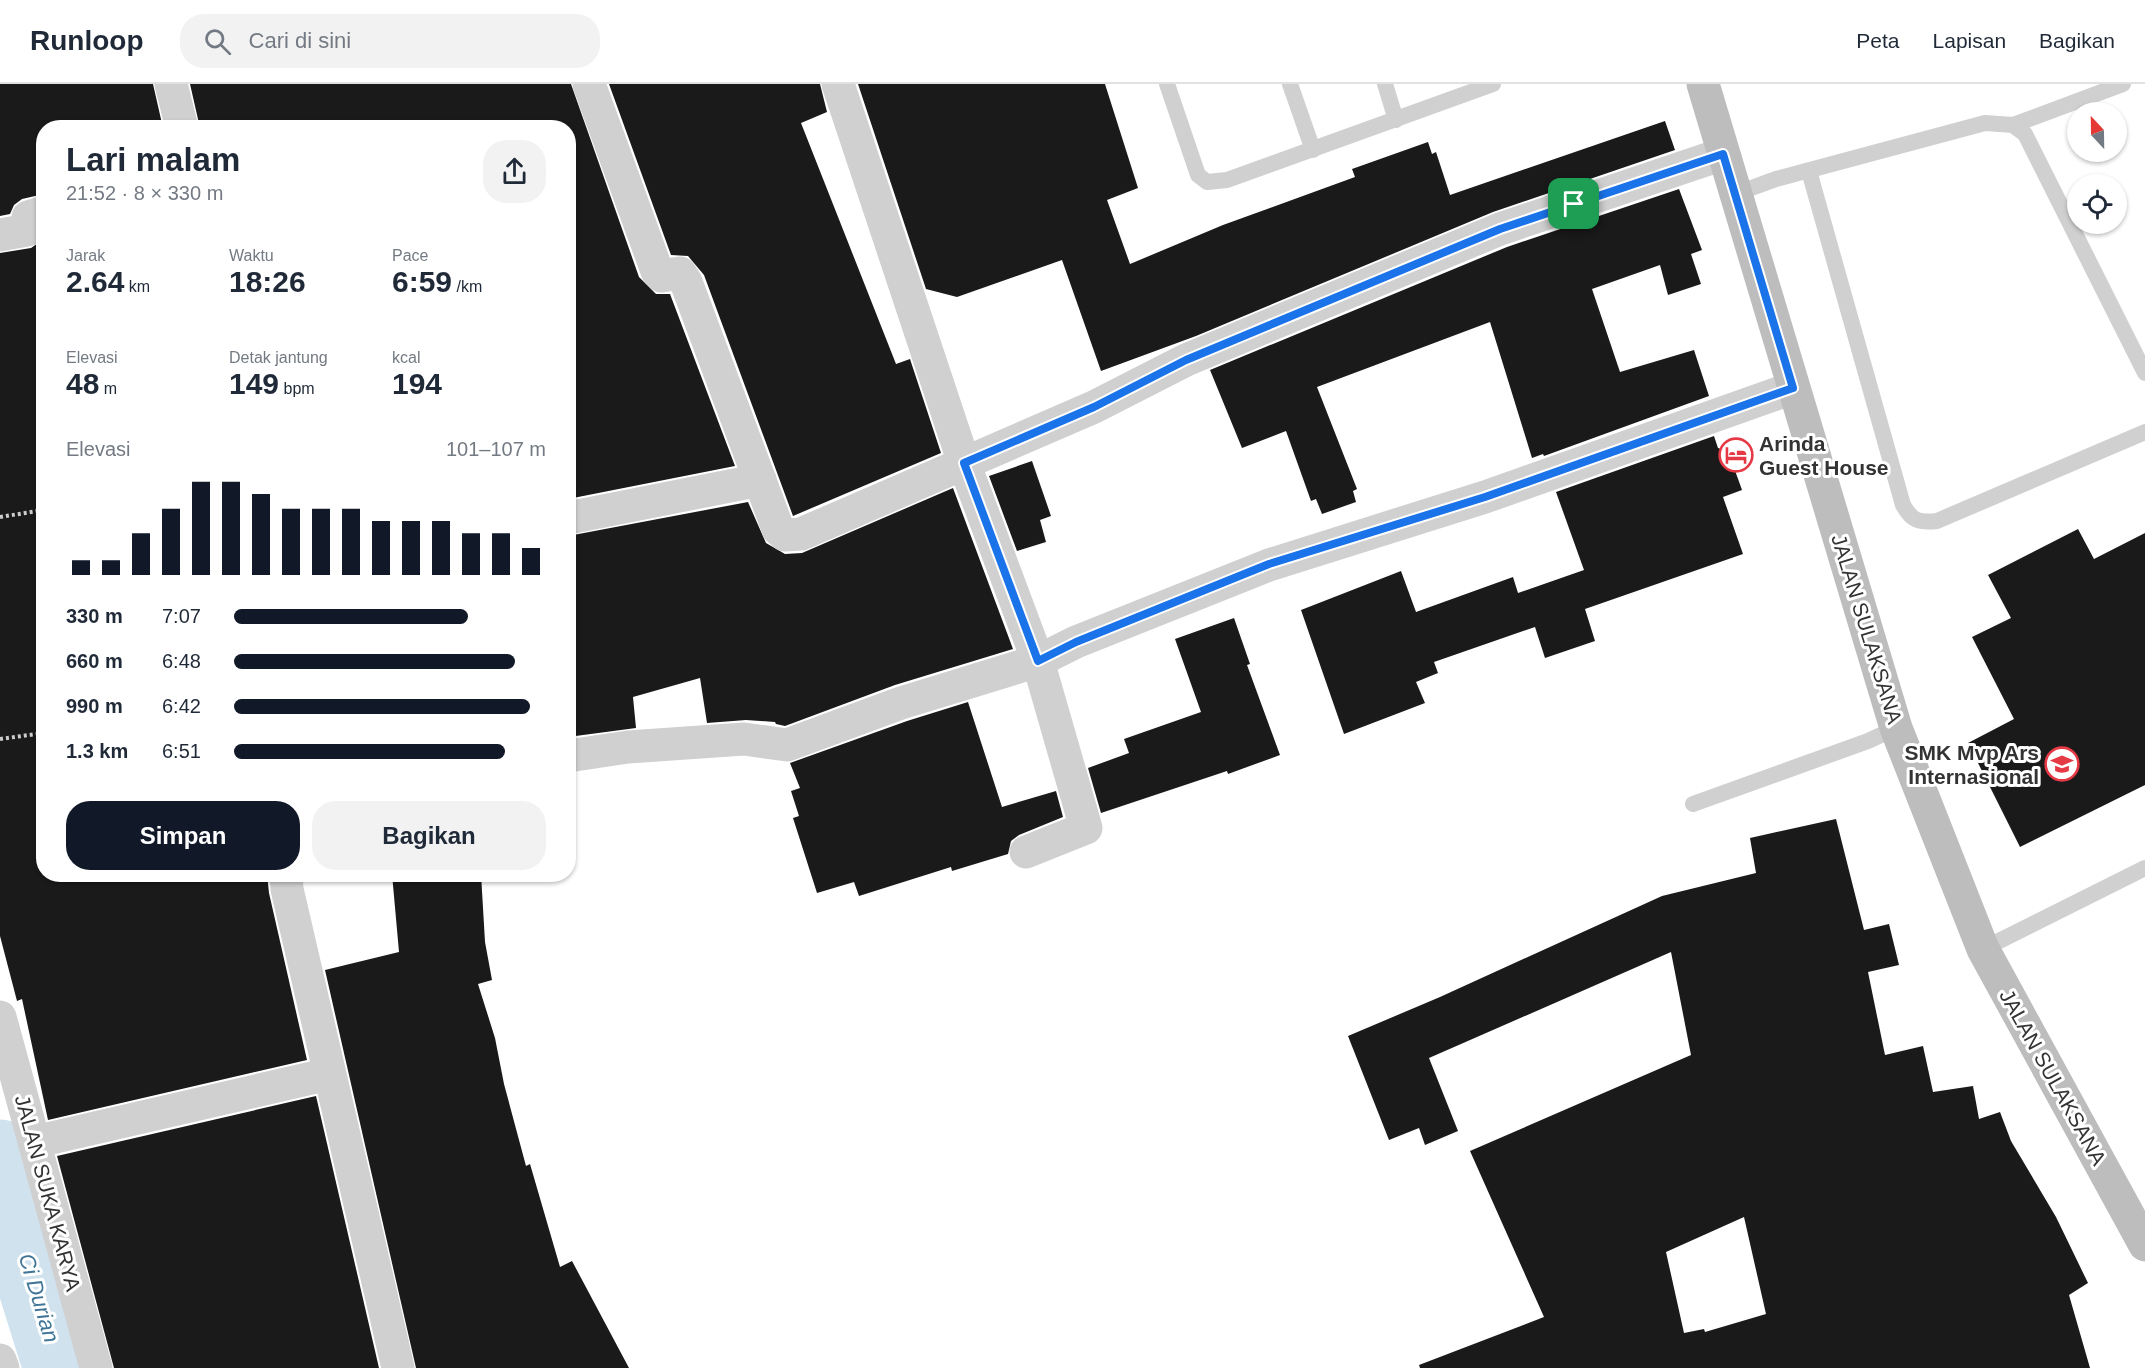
<!DOCTYPE html>
<html lang="id">
<head>
<meta charset="utf-8">
<style>
	body { margin:0; font-family:Helvetica,sans-serif; background:#f2f2f3; color:#1f2937; height:100vh; display:flex; flex-direction:column; font-size:22px; white-space:nowrap }
	* { box-sizing:border-box; margin:0 }
	p { font-size:20px; color:#747a83 }
	.icon { flex:none; width:33px; height:33px; fill:none; stroke:currentColor; stroke-width:2; stroke-linecap:round; stroke-linejoin:round }
	.map { position:relative; flex:1; overflow:hidden }
	.panel { position:absolute; left:36px; top:36px; width:540px; height:762px; display:flex; flex-direction:column; background:#fff; border-radius:24px; box-shadow:0 2px 4px #0004 }
	.panel>* { flex:none }
	.needle { width:39px; rotate:338deg }
	.tools { position:absolute; left:2067px; top:18px; display:grid; gap:12px }
	.tools a { display:grid; place-items:center; width:60px; height:60px; border-radius:50%; background:#fff; box-shadow:0 2px 4px #0004; font-size:30px }
	.pin { position:absolute; display:grid; place-items:center; width:51px; height:51px; color:#fff; margin:-26px; border-radius:12px; box-shadow:0 3px 9px #0006 }
	.round { display:grid; place-items:center; flex:none; width:63px; height:63px; border-radius:24px; background:#f2f2f3 }
	.head { display:flex; align-items:center; justify-content:space-between; height:102px; padding:0 30px }
	h1 { font-size:33px; font-weight:800; line-height:45px }
	.figures { display:grid; grid-template-columns:repeat(3,1fr); gap:9px; height:102px; padding:6px 30px }
	.figures div { display:grid; align-content:center }
	.figures b { font-size:30px; font-weight:800 }
	.figures small { font-size:16px; font-weight:400 }
	.figures p { font-size:16px }
	.chart { height:168px; padding:12px 30px }
	.chart p { display:flex; justify-content:space-between }
	.chart svg { width:100%; height:108px; margin-top:6px; stroke:#111827; stroke-width:6 }
	.cta { display:flex; gap:12px; margin-top:auto; padding:12px 30px }
	.cta a { flex:1; height:69px; border-radius:24px; background:#111827; color:#fff; font-size:24px; font-weight:800; line-height:69px; text-align:center }
	.cta a+a { background:#f2f2f3; color:#1f2937 }
	ul { padding:0 30px; list-style:none; font-size:20px }
	li { display:grid; grid-template-columns:96px 72px 1fr; align-items:center; height:45px }
	li i { height:15px; border-radius:8px; background:#111827 }
	header { display:flex; align-items:center; gap:36px; box-sizing:border-box; height:84px; padding:0 30px; background:#fff; border-bottom:2px solid #e0e1e3 }
	header strong { font-size:28px }
	nav { display:flex; gap:33px; margin-inline-start:auto; font-size:21px }
	.search { width:420px; height:54px; background:#f2f2f3; display:flex; align-items:center; gap:15px; box-sizing:border-box; padding:0 21px; border-radius:24px; color:#747a83; font-size:22px }
	.map>svg:first-child { display:block }
	.lines { fill:none; stroke-linecap:round; stroke-linejoin:round }
	.river { stroke:#cfe2ee; stroke-width:75 }
	.building { fill:#1a1a1a; fill-rule:evenodd }
	.path { stroke:#cdcdcd; stroke-width:4; stroke-dasharray:3 3; stroke-linecap:butt }
	.lane { stroke:#d0d0d0; stroke-width:16 }
	.street { stroke:#d0d0d0; stroke-width:33 }
	.secondary { stroke:#bdbdbd; stroke-width:33 }
	.route-casing { stroke:#fff; stroke-width:12 }
	.route { stroke:#1a73e8; stroke-width:8 }
	.labels { text-anchor:middle; dominant-baseline:central; stroke-width:6; stroke-linejoin:round; paint-order:stroke }
	.poi-label { font-size:21px; font-weight:bold; fill:#333; stroke:#fff; text-anchor:start }
	.street-label { font-size:21px; fill:#333; stroke:#fff }
	.water-label { font-size:22px; font-style:italic; fill:#3f7597; stroke:#fff }
</style>
</head>
<body>
<header>
<strong>Runloop</strong>
<div class="search"><svg class="icon" aria-label="search" viewBox="0 0 24 24"><circle cx="10" cy="10" r="6"/><path d="M15 15l6 6"/></svg>Cari di sini</div>
<nav><a>Peta</a><a>Lapisan</a><a>Bagikan</a></nav>
</header>
<div class="map">
<svg width="2145" height="1284" viewBox="0 0 2145 1284">
	<rect width="100%" height="100%" fill="#fff"/>
	<g class="lines">
		<path class="river" d="M0,1073l16,67 45,144"/>
	</g>
	<g class="building">
		<path d="M0,0h153l10,44h-119v66l-22,5 -8,6 -4,9 -10,2z"/>
		<path d="M190,0h381l68,193 17,17h14l65,172 -167,33v-371h-368z"/>
		<path d="M609,0h211l7,28 -26,11 95,241 14,-5 31,94 -148,63 -89,-241 -16,-19 -17,-1z"/>
		<path d="M858,0h247l33,104 -31,12 23,64 93,-39 132,-48 -3,-8 76,-27 4,12 4,-2 14,43 215,-74 10,29 -182,62 -297,124 -95,35 -39,-111 -105,37 -31,-8z"/>
		<path d="M1679,105l23,61 -11,4 10,30 -33,11 -8,-30 -68,24 28,83 74,-22 15,46 -165,60 -1,-2 -11,4 -42,-136 -173,65 40,102 -4,2 3,11 -34,12 -6,-15 -5,2 -25,-70 -44,17 -32,-78 297,-123z"/>
		<path d="M44,155v635h223l2,19 38,167 -259,60 -26,-121 -5,2 -17,-65v-683l31,-5z"/>
		<path d="M1714,352l4,12 10,3 14,39 -19,7 20,57 -158,55 10,32 -50,17 -10,-31 -101,35 4,11 -22,9 9,21 -81,31 -43,-124 100,-39 15,41 97,-35 5,16 66,-23 -28,-78z"/>
		<path d="M1032,377l19,55 -11,4 6,22 -29,9 -28,-75z"/>
		<path d="M953,404l60,161 -118,36 -110,41 -9,-2 -1,-2 -29,-2 -39,3 -7,-45 -67,19 3,31 -68,9v-201l180,-34 18,41 19,11 17,-1z"/>
		<path d="M2078,445l16,30 51,-26v252l-125,62 -52,-104 46,-24 -42,-82 39,-19 -23,-43z"/>
		<path d="M1234,534l16,46 -3,1 33,90 -52,19 -1,-3 -126,42 -13,-45 41,-15 -5,-14 77,-27 -26,-73z"/>
		<path d="M968,618l34,105 54,-16 7,26 -44,18 -8,6 -3,13 -56,17 -1,-4 -92,29 -5,-14 -37,11 -24,-75 6,-2 -8,-25 9,-3 -10,-25 117,-42z"/>
		<path d="M1836,735l28,111 25,-6 10,41 -31,7 17,83 38,-9 10,46 40,-6 6,33 21,-7 11,29 45,76 32,66 -19,12 21,73h-670l-1,-3 125,-48 -74,-166 221,-96 -20,-103 -242,106 29,73 -33,14 -6,-17 -30,12 -41,-104 92,-39 222,-101 94,-23 -6,-35zM1744,1133l22,97 -61,18 -1,-3 -20,4 -18,-81z"/>
		<path d="M392,790h89l4,68 7,38 -14,4 17,54 9,46 22,82 4,-2 30,103 12,-6 57,107h-213l-91,-398 74,-18z"/>
		<path d="M316,1012l63,272h-265l-57,-212z"/>
	</g>
	<g class="lines">
		<g class="path">
			<path d="M0,433l44,-7"/>
			<path d="M0,655l44,-6"/>
		</g>
		<g class="lane">
			<path d="M1167,0l31,91 9,7 20,-2 266,-96"/>
			<path d="M1290,0l23,66"/>
			<path d="M1385,0l11,36"/>
			<path d="M2013,41l110,-41"/>
			<path d="M1809,87l94,334c9,16 16,18 34,16l208,-89"/>
			<path d="M1735,110l41,-15 209,-56 28,2 12,9 120,239"/>
			<path d="M1693,720l175,-63 28,-13"/>
			<path d="M1983,865l162,-81"/>
		</g>
		<g class="street">
			<path d="M171,0l11,44"/>
			<path d="M589,0l68,187 5,5 18,-3 6,9 92,247 7,6 16,-1 293,-127 92,-47 314,-131 223,-75"/>
			<path d="M838,0l126,379 74,198 48,167 -60,24"/>
			<path d="M0,151l27,-5 1,-13 16,-5"/>
			<path d="M568,434l192,-38"/>
			<path d="M568,672l60,-9 116,-8 43,6 114,-42 137,-42 38,-19 193,-77 216,-68 308,-109"/>
			<path d="M286,790l1,15 111,479"/>
			<path d="M0,933l96,351"/>
			<path d="M34,1058l295,-68"/>
			<path d="M0,1276l3,8"/>
		</g>
		<path class="secondary" d="M1703,0l193,644 87,221 162,296"/>
	</g>
	<g class="lines">
		<g class="route-casing">
			<path id="route" d="M1723,70l70,234 -308,109 -216,67 -193,78 -38,19 -74,-198 130,-56 92,-47 314,-131z"/>
		</g>
		<use href="#route" class="route"/>
	</g>
	<defs>
		<g id="hotel-ring" transform="scale(1.725)"><circle r="9.5" fill="#fff" stroke="#e63946" stroke-width="1.5"/><path d="M-6-4.5h1.5V1H6V5H4.5V3h-9V5H-6ZM-4 0a1.8 1.8 0 1 1 3.6 0ZM.5 0V-2.5h3Q6-2.5 6 0Z" fill="#e63946"/></g>
		<g id="school-ring" transform="scale(1.725)"><circle r="9.5" fill="#fff" stroke="#e63946" stroke-width="1.5"/><path d="M0-5L7-2L0 1L-7-2ZM-4 1L0 2.5L4 1V4Q0 6-4 4Z" fill="#e63946"/></g>
	</defs>
	<g fill-rule="evenodd">
		<use href="#hotel-ring" x="1736" y="371"/>
		<use href="#school-ring" x="2062" y="680"/>
	</g>
	<g class="labels">
		<g class="poi-label">
			<text x="1759" y="359">Arinda<tspan x="1759" dy="24">Guest House</tspan></text>
			<text x="2039" y="668" text-anchor="end">SMK Mvp Ars<tspan x="2039" dy="24">Internasional</tspan></text>
		</g>
		<g class="street-label">
			<text transform="translate(1867 545) rotate(73)">JALAN SULAKSANA</text>
			<text transform="translate(2053 993) rotate(61)">JALAN SULAKSANA</text>
			<text transform="translate(48 1109) rotate(75)">JALAN SUKA KARYA</text>
		</g>
		<g class="water-label">
			<text transform="translate(39 1214) rotate(73)">Ci Durian</text>
		</g>
	</g>
</svg>
<div class="tools">
<a><svg class="needle" viewBox="-14 -14 28 28"><path d="M0-13l5 13h-10z" fill="#e53935"/><path d="M0 13l5-13h-10z" fill="#747a83"/></svg></a>
<a><svg class="icon" aria-label="locate" viewBox="0 0 24 24"><circle cx="12" cy="12" r="6"/><path d="M12 2v4M12 18v4M2 12h4M18 12h4"/></svg></a>
</div>
<div class="pin" style="left:1574px;top:120px;background:#1e9e55"><svg class="icon" aria-label="arrive" viewBox="0 0 24 24"><path d="M6 21V4h12l-3 4 3 4H6"/></svg></div>
<section class="panel">
<div class="head"><div><h1>Lari malam</h1><p>21:52 · 8 × 330 m</p></div><a class="round"><svg class="icon" aria-label="share" viewBox="0 0 24 24"><path d="M12 15V3M7 8l5-5 5 5M5 13v7h14v-7"/></svg></a></div>
<div class="figures">
<div><p>Jarak</p><b>2.64<small> km</small></b></div>
<div><p>Waktu</p><b>18:26</b></div>
<div><p>Pace</p><b>6:59<small> /km</small></b></div>
</div>
<div class="figures">
<div><p>Elevasi</p><b>48<small> m</small></b></div>
<div><p>Detak jantung</p><b>149<small> bpm</small></b></div>
<div><p>kcal</p><b>194</b></div>
</div>
<div class="chart"><p><span>Elevasi</span>101–107 m</p>
<svg viewBox="0 0 160 44" preserveAspectRatio="none"><path d="M5 44V38M15 44V38M25 44V27M35 44V17M45 44V6M55 44V6M65 44V11M75 44V17M85 44V17M95 44V17M105 44V22M115 44V22M125 44V22M135 44V27M145 44V27M155 44V33"/></svg>
</div>
<ul>
<li><b>330 m</b>7:07<i style="width:75%"></i></li>
<li><b>660 m</b>6:48<i style="width:90%"></i></li>
<li><b>990 m</b>6:42<i style="width:95%"></i></li>
<li><b>1.3 km</b>6:51<i style="width:87%"></i></li>
</ul>
<div class="cta"><a>Simpan</a><a>Bagikan</a></div>
</section>
</div>
</body>
</html>
